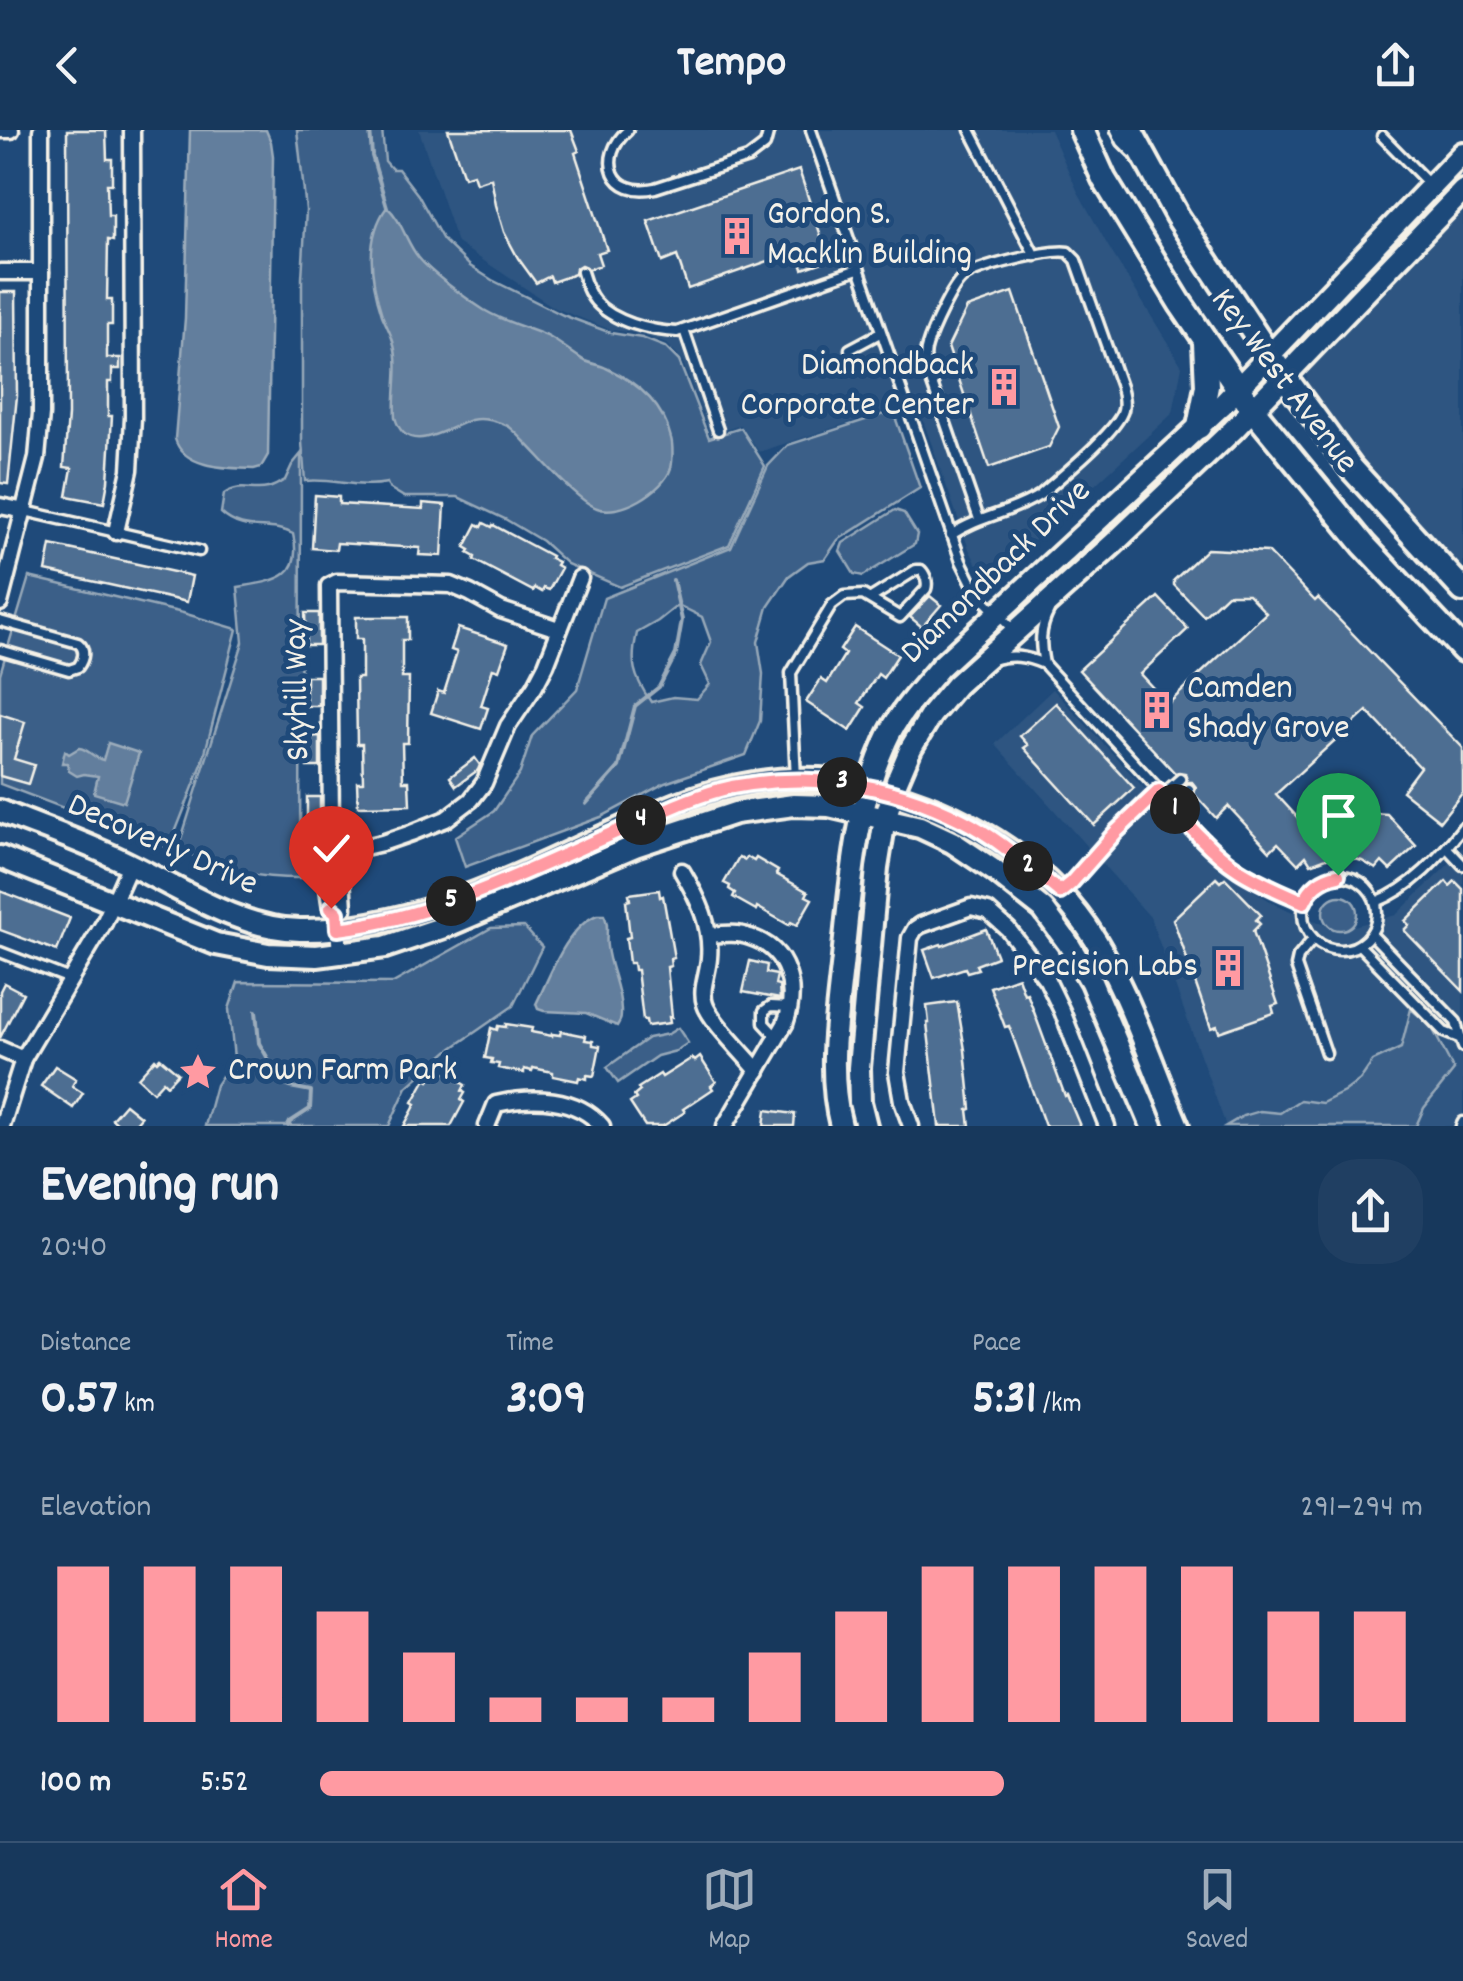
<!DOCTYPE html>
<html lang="en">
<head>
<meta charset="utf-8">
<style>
	body { margin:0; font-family:Dekko,sans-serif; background:#203f62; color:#f1f3f6; height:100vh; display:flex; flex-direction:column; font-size:38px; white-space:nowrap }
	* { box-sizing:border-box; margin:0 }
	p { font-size:32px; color:#9eacbb }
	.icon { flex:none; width:55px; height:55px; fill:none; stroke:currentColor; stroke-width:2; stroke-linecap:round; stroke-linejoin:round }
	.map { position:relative; height:996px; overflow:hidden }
	.sheet { display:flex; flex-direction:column; background:#17385c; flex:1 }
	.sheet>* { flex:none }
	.pin { position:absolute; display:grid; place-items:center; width:85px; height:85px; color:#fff; margin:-102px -42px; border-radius:50% 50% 50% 0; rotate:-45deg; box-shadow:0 0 10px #0007 }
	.pin .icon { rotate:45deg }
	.km { position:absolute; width:50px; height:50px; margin:-25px; border-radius:50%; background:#222; color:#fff; font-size:28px; line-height:50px; text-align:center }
	.round { display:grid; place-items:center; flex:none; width:105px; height:105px; border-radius:40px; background:#203f62 }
	.head { display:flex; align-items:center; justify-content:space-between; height:170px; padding:0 40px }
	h1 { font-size:55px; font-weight:700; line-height:75px }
	.figures { display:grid; grid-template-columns:repeat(3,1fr); gap:15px; height:170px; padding:10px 40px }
	.figures div { display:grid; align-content:center }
	.figures b { font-size:50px; font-weight:700 }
	.figures small { font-size:28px; font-weight:400 }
	.figures p { font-size:28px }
	.chart { height:280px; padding:20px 40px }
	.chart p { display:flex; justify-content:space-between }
	.chart svg { width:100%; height:180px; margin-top:10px; stroke:#ff9aa2; stroke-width:6 }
	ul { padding:0 40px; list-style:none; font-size:32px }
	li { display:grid; grid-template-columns:160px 120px 1fr; align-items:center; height:75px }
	li i { height:25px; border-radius:12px; background:#ff9aa2 }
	header { display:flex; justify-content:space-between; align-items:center; height:130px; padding:0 40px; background:#17385c; font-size:45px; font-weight:700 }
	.dock { display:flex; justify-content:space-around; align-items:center; height:140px; border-top:2px solid #365272; background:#17385c; font-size:28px; color:#9eacbb }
	.dock a { display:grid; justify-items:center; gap:5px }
	.dock .selected { color:#ff9aa2 }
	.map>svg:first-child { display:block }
	.built { fill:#2d5581 }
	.green { fill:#3a5f88; stroke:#97a8b8; stroke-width:2.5; fill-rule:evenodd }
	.water { fill:#627e9d; stroke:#9cacbb; stroke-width:2.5 }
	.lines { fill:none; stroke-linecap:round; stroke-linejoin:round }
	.stream { stroke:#9cacbb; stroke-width:4 }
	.building { fill:#4d6e92; stroke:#f4f1e8; stroke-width:2.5 }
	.lane-casing { stroke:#f4f1e8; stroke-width:15 }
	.street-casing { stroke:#f4f1e8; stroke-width:21 }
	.secondary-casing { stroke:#f4f1e8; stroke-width:28 }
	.primary-casing { stroke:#f4f1e8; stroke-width:30 }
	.lane { stroke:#1f4a7a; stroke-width:8 }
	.street { stroke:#1f4a7a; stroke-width:14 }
	.secondary { stroke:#1f4a7a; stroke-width:20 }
	.primary { stroke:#1f4a7a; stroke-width:22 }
	.route-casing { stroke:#fff; stroke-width:20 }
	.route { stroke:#ff9aa2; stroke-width:12 }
	.labels { text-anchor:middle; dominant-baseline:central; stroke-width:10; stroke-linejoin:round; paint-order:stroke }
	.poi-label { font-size:35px; fill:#f4f1e8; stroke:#1f4a7a; text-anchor:start }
	.street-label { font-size:35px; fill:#f4f1e8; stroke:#1f4a7a }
</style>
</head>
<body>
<header><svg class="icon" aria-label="back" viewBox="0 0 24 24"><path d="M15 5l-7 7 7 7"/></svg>Tempo<svg class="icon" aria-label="share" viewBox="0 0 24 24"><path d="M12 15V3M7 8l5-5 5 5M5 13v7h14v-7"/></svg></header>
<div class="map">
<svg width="1463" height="996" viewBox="0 0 1463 996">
	<rect width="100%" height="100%" fill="#1f4a7a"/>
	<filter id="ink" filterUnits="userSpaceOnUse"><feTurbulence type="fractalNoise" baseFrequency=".01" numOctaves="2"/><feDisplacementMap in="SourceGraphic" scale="20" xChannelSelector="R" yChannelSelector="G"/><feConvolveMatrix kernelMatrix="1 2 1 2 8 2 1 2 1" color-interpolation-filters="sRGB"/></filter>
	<g filter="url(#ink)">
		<g class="built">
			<path d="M419,0h631l27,60 31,56 74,120 -9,47 -186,171 -18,-35 -53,-148 -157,51 -18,-27 -31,10 -28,-75 -16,-16 -25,-10 -30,-4 -56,-22 -98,-65z"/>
			<path d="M1463,76v364l-119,-131 -36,-50 -2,-7 1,-11 6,-11z"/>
			<path d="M1053,559l165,179 60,38 60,24 58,-15 52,-50 15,-18v279h-237l-76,-209 -155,-173z"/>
		</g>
		<g class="green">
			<path d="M297,0h85l3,31 7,8h6l20,26 25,45 27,26 22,14 71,35 48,18 31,5 23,9 14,14 30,77 32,-10 24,38 -36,79 -109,42 -53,-23 -25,-23 -37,-22 -47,-22h-54l-15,-9 -2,-5c-28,6 -54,-5 -82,-2l-3,-39v-164l4,-68z"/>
			<path d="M893,281l27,77 -82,52 -13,19 -17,3 -19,14 -21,31 -10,35 5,32 -3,47 -14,34 -81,28 -64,34 -136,50 -10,-30 39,-26 26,-38 12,-37 45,-47 27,-91 127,-51 37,-81 20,-21zM678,475l24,12 9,25 -10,23 9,19 -13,15 -24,-2 -22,5c-18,-26 -21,-39 -14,-69l21,-12z"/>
			<path d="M301,324l-1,424c-52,0 -75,-9 -122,-29l65,-207 -5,-55c35,-6 66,-7 55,-53 -25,-13 -48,1 -72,-21l3,-19c17,-11 28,-2 44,-6 6,-1 11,-5 17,-8l7,-15z"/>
			<path d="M895,380l9,3 13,21 -2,10 -52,32 -9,-2 -14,-23 3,-8z"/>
			<path d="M29,447l154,36 54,16 -35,135 -33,84 -169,-64v-110z"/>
			<circle cx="1340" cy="783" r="17"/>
			<path d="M524,797l18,20 -29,59 -65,45 -41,36 -18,39h-184l11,-41 18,-27 -5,-49 9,-27 155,1 98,-55z"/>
			<path d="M1411,879l20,17 23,44 -30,38 -8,18h-190l17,-10 17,-5 20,2 20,-13 22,3 22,-11 16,-12 13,-19 28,-13z"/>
			<path d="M678,898l10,15 -12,8 -19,5 -39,27 -11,-16 41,-29 20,-4z"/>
		</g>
		<g class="water">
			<path d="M190,0h76l5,12 2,14 -5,299 -7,12 -7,2c-26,-1 -70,0 -79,-30l10,-121z"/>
			<path d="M387,77c15,13 19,36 32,51 12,15 48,41 65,52 20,12 42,17 63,26 14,7 25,18 38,25 7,3 15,4 21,7 31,14 57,36 65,70 2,7 2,22 0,30 -7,23 -51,49 -74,40 -21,-8 -55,-49 -73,-67 -5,-5 -10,-11 -16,-15 -11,-5 -25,-9 -37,-6 -24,7 -65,39 -76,-3 -2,-23 5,-49 -1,-72 -2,-10 -8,-20 -12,-30 -11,-34 -18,-77 5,-108z"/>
			<path d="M108,613l31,10 -15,49 -30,-9 4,-17 -14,-2 -7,2 -8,-5 -2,-8h-5l3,-12 4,3 10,-6c10,1 14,10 24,12z"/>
			<path d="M597,785h7c6,11 1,20 3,32 2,21 14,42 14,64 0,9 0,8 -4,15l-31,-13 -42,-2 -6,-2 -2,-5c14,-28 30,-76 61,-89z"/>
		</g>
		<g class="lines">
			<g class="stream">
				<path d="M370,0l2,26 15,51"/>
				<path d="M586,674l33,-37 16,-61 24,-19 17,-33 6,-34 -9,-40"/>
				<path d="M256,881l3,32 11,19v17l20,8 21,4 -1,18 -20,13 -2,4"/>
			</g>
		</g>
		<g class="building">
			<path d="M67,0h39l1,29h5v25h-5l1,32h5v25l-5,-1 -1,60h5v25h-5v33h13v11h-8v13h-4v34h4l-4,65 -4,22 -37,-7 5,-28 -8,-1 4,-52z"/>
			<path d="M448,0h123l8,21 -4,2 32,97 -10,3 4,12 -12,4 -8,-4 -5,3 -1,6 -23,8 -2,-6 -14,7 -18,-25 -14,-26 -8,-27 -5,-27 -15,5 -3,-9 -9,3z"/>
			<path d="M799,40l30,90 -26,9 -6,-18 -109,38 -11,-33 -15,6 -14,-41z"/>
			<path d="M0,162h16l1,104 -9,88 -8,-1z"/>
			<path d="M1013,162l46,135 -10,20 -60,21 -41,-121 19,-39z"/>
			<path d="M315,365l24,2v7l84,5v-6l22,2 -3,51 -23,-1 1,-7 -83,-5 -1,7 -24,-2z"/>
			<path d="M484,393l8,4 1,-2 58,31 -1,2 8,4 -2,3 5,3 -12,22 -5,-2 -2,4 -7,-4 -2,3 -59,-31 1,-3 -7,-4 2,-3 -5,-3 12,-23 5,3z"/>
			<path d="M51,415l141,31 -5,26 -141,-31z"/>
			<path d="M1207,419l61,3 47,49 3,-3 145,150v44l-23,29 -38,-30 18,-24 -53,-56 -91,83 22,24 11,-9 78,5 29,32 -26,24 -8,-8 -6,7 -14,-8 -16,-5 -17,1 -18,7 -5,-8 -8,8 -20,-21 -8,8 -42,-45 -12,12 -22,-24 2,-7 -4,-5h-5l-2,-9 -6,-1 -4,1 -96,-103 79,-73 30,32 -48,45 28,30 98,-91 -18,-19h-21l-23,22 -30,-31v-5z"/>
			<path d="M930,466l11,9 -19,22 -12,-10z"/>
			<path d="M305,483h14v32h-13z"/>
			<path d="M356,487h52v23h-6v38h7l-1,65h-6l1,38h6l1,24 -52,1 -1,-24h6l-1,-38h-5l-1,-66h6v-39h-6z"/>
			<path d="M855,497l43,28 -15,23 -5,-4 -19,29 6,4 -15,24 -44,-29 15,-23 6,4 18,-29 -5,-4z"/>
			<path d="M458,498l50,16 -9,26 -6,-2 -12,38 7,2 -7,21 -50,-16 7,-22 6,2 13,-41 -6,-2z"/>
			<rect x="306" y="546" width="13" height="30"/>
			<path d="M1056,573l78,85 -40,37 -70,-77 4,-3 -8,-9z"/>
			<path d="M0,584l25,8 -11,37 20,6 -6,19 -28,-8z"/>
			<path d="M320,606v31h-13l-1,-30z"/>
			<path d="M475,628l5,7 -2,5 -22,16 -6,-9z"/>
			<rect x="307" y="667" width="13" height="30"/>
			<path d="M739,727l6,3 2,-3 7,4 2,-3 22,13 -2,3 32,18 -2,4 6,3 -15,26 -6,-3 -2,3 -32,-18 -1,3 -23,-13 2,-4 -6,-4 1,-3 -6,-3z"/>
			<path d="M1216,748l4,4 5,-4 36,37 -5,5 4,4 -7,7 25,73 -6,2 2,7 -55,19 -2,-6 -6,2 -38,-109z"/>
			<path d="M1446,751l4,5 5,-5 8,8v102l-59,-61 5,-5 -4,-4z"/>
			<path d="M659,760l1,7 3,-1 11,62 -4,1 1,7 -4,1 5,50h-3l1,6 -23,3 -1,-6h-3l-6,-50h-3l-1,-7h-4l-3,-25 4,-1 -4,-36 4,-1 -1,-6z"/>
			<path d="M0,761l70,27 -13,33 -57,-21z"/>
			<path d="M986,799l11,28 -21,8 2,4 -11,3 -2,-4 -31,10 -10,-28 17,-6 1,2z"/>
			<path d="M750,831l17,4 -1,8 11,2 -2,10 4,1 1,13 -37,-7z"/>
			<path d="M1018,847l6,17 3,-1 38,103 2,-1 13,31h-35l-36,-100 -4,1 -15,-40z"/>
			<path d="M4,853l19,10 -23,45v-47z"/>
			<path d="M957,872l8,48 6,59 -3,1 2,16h-31l-12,-103h2l-2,-17z"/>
			<path d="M506,894l26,4 -1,4 21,4v-2l8,1 1,-4 25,5 -1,4 8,1v4l7,1 -6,30 -7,-1v4l-8,-2 -1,4 -25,-5v-4l-20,-4 -1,3 -8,-2v4l-26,-5 1,-4 -8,-1 1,-4 -7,-1 6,-30 6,2 1,-4 8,1z"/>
			<path d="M700,927l16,25 -5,4 2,3 -30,20 2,3 -22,14h-18l-15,-23 6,-4 -2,-3 6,-5 -2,-3 22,-14 2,3 30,-19 3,3z"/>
			<path d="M160,928l18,15 -11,12 -4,-4 -10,11 -15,-14 17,-19 2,2z"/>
			<path d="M55,936l21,13 -4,7 11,7 -10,15 -32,-22z"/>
			<path d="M440,940l25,15 -3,6 3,2 -4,7 3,2 -13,24h-47l12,-22 -3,-2 13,-23 3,2 4,-6 3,1z"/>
			<path d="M125,974l16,13 -8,9h-13l-8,-7z"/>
			<path d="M766,980l29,4 -1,12h-30z"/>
		</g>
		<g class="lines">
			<g class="lane-casing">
				<g id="lane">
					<path d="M628,0c-32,28 -16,68 27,58l93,-30 17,-13 4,-15"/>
					<path d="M811,0l150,431 16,32 38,39"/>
					<path d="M970,0l65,126"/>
					<path d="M1116,0l6,12 10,10"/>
					<path d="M1382,6l49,50"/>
					<path d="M582,142c3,10 6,21 13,29 18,21 56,30 82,31l181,-63"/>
					<path d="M684,200l34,100"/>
					<path d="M850,219l30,-16"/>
					<path d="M25,381l174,40"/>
					<path d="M951,405c28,-19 61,-22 89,-40 18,-16 78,-64 83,-85 2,-8 0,-15 -2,-23l-45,-127 -8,-8c-17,-3 -92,15 -105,26 -11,8 -32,54 -36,68 -3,8 -2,15 0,23l52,150"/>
					<path d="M0,491l78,22c8,6 6,16 0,24l-9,3 -69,-20"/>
					<path d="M992,530c20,-6 33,-4 52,4l170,186c28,23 57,37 91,51"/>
					<path d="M1044,534c-4,-20 -5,-34 5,-53"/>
					<path d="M796,649l-5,-106 41,-68 12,-9 19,-1 37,22 26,-28c2,-6 0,-14 -5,-19h-5l-45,28"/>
					<path d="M1162,665l18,-16"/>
					<path d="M1171,675l18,-16"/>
					<path d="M1447,718l16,17"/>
					<circle cx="1340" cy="783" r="37"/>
					<path d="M1060,762l11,-9 45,-51 43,-41"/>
					<path d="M1376,772c36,-14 64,-45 87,-75"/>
					<path d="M1371,804l85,88 7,25"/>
					<path d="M1313,809l-15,18 -2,9 30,87"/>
					<path d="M1359,815l85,87 15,6"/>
					<path d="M0,822l70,27"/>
					<path d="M778,908l-14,-15v-12l7,-5 19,1"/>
					<path d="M1461,996l2,-4"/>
				</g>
			</g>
			<g class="street-casing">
				<g id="street">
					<path d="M0,0h11"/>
					<path d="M0,142h41"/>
					<path d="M0,376l25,5"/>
					<path d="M116,402l14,-62 3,-52 -1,-288"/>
					<path d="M0,473l37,-145 4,-44v-284"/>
					<path d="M334,724l48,-11 29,-10 35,-14 25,-19 13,-17 24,-57 27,-40 11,-21 34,-87"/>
					<path d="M334,724c-10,15 -6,37 -3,54l6,5 3,41"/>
					<path d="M682,741c16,27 30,55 27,87 -1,15 -9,32 -4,46 5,17 41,52 53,67"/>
					<path d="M337,783l7,-5 -3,-45 -7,-9 -3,-25 -2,-243 8,-4 114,3 19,8 31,17 57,19"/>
					<path d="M709,805c13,-1 28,-3 41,2 39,12 48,52 35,87l-60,102"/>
					<path d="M0,919l23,10"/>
					<path d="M2,996l21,-67 81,-136 26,-58"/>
					<path d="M487,996l9,-22c36,-8 80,-8 106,22"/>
					<path d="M911,996l-9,-25 -5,-29 13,-134 5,-9 6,-4 50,-18 17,4 20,18 39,51 15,31 45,115"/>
				</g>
			</g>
			<g class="secondary-casing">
				<g id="secondary">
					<path d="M0,681c37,15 76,28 112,45 59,26 122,73 188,74 133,2 257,-78 377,-126 48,-19 104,-29 156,-24 15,2 29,7 44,10 82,21 161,67 210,137 39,56 64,136 91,199"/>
					<path d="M0,727l216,87 52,10 49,2 68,-9 62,-21 188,-80 100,-33 59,-8 35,1 91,21 32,15 43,29 48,38 25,34 23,39 61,144"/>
					<path d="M841,996c-14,-54 -4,-113 2,-168 8,-74 12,-148 43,-217 12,-28 35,-51 54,-74l281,-261 242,-253"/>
					<path d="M866,996l-6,-24 -1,-34 18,-200 8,-49 12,-38 14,-33 20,-33 25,-30 157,-141 120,-114 230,-239"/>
				</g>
			</g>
			<g class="primary-casing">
				<g id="primary">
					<path d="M1082,0l22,49 76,124 73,107 111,135 99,105"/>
					<path d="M1130,0l47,86 92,139 83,114 111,121"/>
					<path d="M1199,297l8,-41 -2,-43"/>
				</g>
			</g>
			<use href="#lane" class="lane"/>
			<use href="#street" class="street"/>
			<use href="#secondary" class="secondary"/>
			<use href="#primary" class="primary"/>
		</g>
	</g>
	<g class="lines" filter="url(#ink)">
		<g class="route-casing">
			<path id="route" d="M331,778l6,5 1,16c101,-12 195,-61 287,-101 35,-15 70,-33 107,-41 79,-15 158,-4 230,33 36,18 67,47 98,72l11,-9 45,-51 43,-41c24,28 49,59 80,79 20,13 43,22 65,32 7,-16 18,-24 34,-27"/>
		</g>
		<use href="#route" class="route"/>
	</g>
	<defs>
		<g id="building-bare" transform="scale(3)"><path d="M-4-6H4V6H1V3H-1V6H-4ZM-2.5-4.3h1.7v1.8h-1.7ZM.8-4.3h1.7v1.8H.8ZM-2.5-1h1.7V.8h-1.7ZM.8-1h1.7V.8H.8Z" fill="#ff9aa2" stroke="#1f4a7a" stroke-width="2.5" paint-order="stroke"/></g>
		<g id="sight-bare" transform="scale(3)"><path d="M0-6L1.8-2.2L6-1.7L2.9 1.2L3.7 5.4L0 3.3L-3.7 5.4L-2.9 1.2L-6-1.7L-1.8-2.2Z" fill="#ff9aa2" stroke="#1f4a7a" stroke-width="2.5" paint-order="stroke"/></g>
	</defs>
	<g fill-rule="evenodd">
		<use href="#building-bare" x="737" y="106"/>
		<use href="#building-bare" x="1004" y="257"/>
		<use href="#building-bare" x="1157" y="580"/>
		<use href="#building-bare" x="1228" y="838"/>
		<use href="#sight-bare" x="198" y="942"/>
	</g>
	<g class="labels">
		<g class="poi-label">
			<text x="767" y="86">Gordon S.<tspan x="767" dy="40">Macklin Building</tspan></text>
			<text x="974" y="237" text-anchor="end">Diamondback<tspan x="974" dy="40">Corporate Center</tspan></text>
			<text x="1187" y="560">Camden<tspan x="1187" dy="40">Shady Grove</tspan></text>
			<text x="1198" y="838" text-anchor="end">Precision Labs</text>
			<text x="228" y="942">Crown Farm Park</text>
		</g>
		<g class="street-label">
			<text transform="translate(1283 252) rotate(53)">Key West Avenue</text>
			<text transform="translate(997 443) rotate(-44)">Diamondback Drive</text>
			<text transform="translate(299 560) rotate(-91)">Skyhill Way</text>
			<text transform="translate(162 716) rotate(24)">Decoverly Drive</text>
		</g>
	</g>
</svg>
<div class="pin" style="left:1338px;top:745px;background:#1e9e55"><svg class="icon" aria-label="arrive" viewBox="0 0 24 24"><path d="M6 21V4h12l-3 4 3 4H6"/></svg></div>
<div class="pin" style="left:331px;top:778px;background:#d93025"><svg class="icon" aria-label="check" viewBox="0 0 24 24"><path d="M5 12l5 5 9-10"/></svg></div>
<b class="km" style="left:1175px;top:679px">1</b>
<b class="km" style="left:1028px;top:736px">2</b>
<b class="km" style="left:842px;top:652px">3</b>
<b class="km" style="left:641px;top:690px">4</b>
<b class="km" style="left:451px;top:771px">5</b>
</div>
<section class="sheet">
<div class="head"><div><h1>Evening run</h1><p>20:40</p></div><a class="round"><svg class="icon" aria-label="share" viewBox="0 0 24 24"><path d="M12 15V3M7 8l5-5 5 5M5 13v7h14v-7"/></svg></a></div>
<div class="figures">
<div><p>Distance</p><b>0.57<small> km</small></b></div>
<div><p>Time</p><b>3:09</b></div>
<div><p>Pace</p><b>5:31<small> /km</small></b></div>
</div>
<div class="chart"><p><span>Elevation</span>291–294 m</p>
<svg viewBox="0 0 160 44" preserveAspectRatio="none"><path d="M5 44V6M15 44V6M25 44V6M35 44V17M45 44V27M55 44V38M65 44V38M75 44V38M85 44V27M95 44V17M105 44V6M115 44V6M125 44V6M135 44V6M145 44V17M155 44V17"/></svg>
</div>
<ul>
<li><b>100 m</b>5:52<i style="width:62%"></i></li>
</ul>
</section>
<nav class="dock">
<a class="selected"><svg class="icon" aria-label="home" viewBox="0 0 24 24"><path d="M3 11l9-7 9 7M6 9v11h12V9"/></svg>Home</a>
<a><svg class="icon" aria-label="map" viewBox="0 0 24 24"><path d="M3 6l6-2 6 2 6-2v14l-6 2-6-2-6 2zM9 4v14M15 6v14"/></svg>Map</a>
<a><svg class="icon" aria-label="saved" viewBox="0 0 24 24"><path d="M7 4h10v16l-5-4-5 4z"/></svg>Saved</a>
</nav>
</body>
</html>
